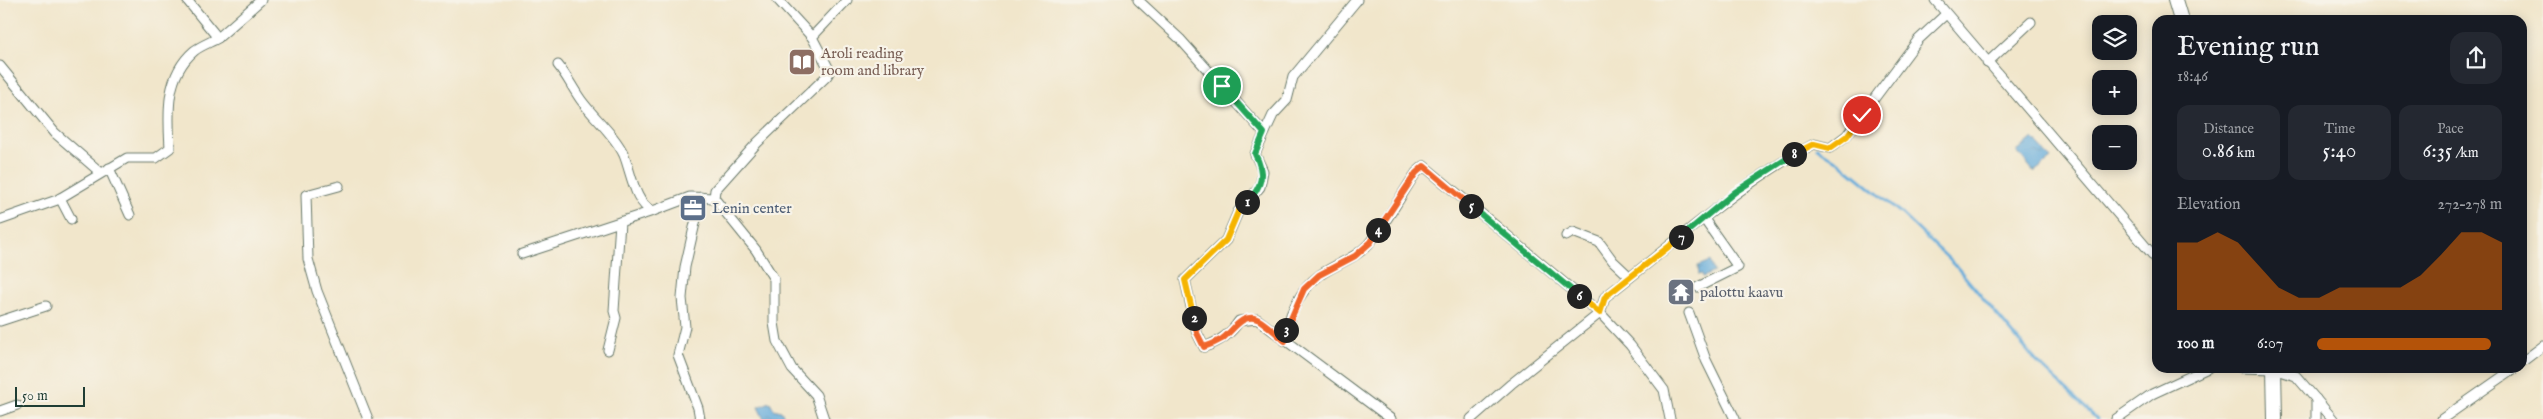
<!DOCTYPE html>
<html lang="en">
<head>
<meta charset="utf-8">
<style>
	body { margin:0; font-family:"IM FELL English",serif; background:#242831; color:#f1f3f6; height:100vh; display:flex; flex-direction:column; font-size:19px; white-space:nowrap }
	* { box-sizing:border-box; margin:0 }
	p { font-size:16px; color:#9ea1a6 }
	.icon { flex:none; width:28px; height:28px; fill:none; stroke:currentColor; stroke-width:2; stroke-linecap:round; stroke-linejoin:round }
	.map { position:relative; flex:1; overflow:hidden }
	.side { position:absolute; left:2152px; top:15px; width:375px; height:358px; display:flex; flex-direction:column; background:#171b24; border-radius:15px; box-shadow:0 2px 12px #0003 }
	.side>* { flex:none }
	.fabs { position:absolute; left:2092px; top:15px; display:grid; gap:10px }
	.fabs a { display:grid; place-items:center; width:45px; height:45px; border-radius:10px; background:#171b24; box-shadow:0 2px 12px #0003; font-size:25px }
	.scale { position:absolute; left:15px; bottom:12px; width:70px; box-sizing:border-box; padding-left:5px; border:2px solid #1f3d34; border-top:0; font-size:14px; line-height:18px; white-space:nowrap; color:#1f3d34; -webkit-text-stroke:4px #f7f3e8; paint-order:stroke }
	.pin { position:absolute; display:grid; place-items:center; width:42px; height:42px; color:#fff; margin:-21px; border:2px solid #fff; border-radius:50%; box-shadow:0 1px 5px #0007 }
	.km { position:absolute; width:25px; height:25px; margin:-12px; border-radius:50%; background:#222; color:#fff; font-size:14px; line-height:25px; text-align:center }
	.round { display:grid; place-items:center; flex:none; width:52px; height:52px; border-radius:15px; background:#242831 }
	.head { display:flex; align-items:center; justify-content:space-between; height:85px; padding:0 25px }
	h1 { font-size:28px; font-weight:600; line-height:38px }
	.metrics { display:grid; grid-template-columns:repeat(3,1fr); gap:8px; height:85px; padding:5px 25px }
	.metrics div { display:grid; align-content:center; border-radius:12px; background:#242831; text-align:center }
	.metrics b { font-size:21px; font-weight:600 }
	.metrics small { font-size:14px; font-weight:400 }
	.metrics p { font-size:14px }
	.chart { height:140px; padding:10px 25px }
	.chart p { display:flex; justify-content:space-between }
	.chart svg { width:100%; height:90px; margin-top:5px; fill:#b45309; opacity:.7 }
	ul { padding:0 25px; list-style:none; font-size:16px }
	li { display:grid; grid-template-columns:80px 60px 1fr; align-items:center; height:38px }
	li i { height:12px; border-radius:6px; background:#b45309 }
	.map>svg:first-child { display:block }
	.water { fill:url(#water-ripples); stroke:#427487 }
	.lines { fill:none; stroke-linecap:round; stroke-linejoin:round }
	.stream { stroke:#64abda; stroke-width:3 }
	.minor-casing { stroke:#687869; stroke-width:11 }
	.trunk-casing { stroke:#687869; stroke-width:16 }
	.minor { stroke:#fff; stroke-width:9 }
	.trunk { stroke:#fff; stroke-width:14 }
	.split-1-casing { stroke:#fff; stroke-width:10 }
	.split-2-casing { stroke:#fff; stroke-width:10 }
	.split-3-casing { stroke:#fff; stroke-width:10 }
	.split-4-casing { stroke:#fff; stroke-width:10 }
	.split-5-casing { stroke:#fff; stroke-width:10 }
	.split-6-casing { stroke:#fff; stroke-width:10 }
	.split-7-casing { stroke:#fff; stroke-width:10 }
	.split-8-casing { stroke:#fff; stroke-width:10 }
	.split-9-casing { stroke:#fff; stroke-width:10 }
	.split-1 { stroke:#22a559; stroke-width:6 }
	.split-2 { stroke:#f5b400; stroke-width:6 }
	.split-3 { stroke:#f0652b; stroke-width:6 }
	.split-4 { stroke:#f0652b; stroke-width:6 }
	.split-5 { stroke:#f0652b; stroke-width:6 }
	.split-6 { stroke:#22a559; stroke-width:6 }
	.split-7 { stroke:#f5b400; stroke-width:6 }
	.split-8 { stroke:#22a559; stroke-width:6 }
	.split-9 { stroke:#f5b400; stroke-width:6 }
	.labels { text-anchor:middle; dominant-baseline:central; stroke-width:4.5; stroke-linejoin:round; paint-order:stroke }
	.education-label { font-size:15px; fill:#785e54; stroke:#f7f3e8; text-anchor:start }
	.service-label { font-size:15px; fill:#4e5e75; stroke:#f7f3e8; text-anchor:start }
	.worship-label { font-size:15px; fill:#5b616d; stroke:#f7f3e8; text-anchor:start }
</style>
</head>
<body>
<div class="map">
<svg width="2543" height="419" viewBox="0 0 2543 419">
	<defs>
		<pattern id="water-ripples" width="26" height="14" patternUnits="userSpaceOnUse" patternTransform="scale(1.25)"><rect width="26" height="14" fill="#64abda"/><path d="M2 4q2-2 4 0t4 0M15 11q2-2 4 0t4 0" fill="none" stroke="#528cb2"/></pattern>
	</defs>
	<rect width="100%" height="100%" fill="#f7f3e8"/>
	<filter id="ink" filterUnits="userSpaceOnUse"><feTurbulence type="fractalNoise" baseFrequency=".02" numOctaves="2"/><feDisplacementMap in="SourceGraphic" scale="10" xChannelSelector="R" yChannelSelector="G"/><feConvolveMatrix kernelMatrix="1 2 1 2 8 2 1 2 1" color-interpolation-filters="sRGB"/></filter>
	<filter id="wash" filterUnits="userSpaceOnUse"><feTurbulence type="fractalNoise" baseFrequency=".0096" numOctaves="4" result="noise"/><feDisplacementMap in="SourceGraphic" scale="20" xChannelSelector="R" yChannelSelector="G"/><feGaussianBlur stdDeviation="1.12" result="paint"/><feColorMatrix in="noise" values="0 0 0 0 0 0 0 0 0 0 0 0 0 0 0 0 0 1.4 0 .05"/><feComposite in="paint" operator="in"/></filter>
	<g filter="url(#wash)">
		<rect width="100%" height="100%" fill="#f1e6cb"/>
		<g class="water">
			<path d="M2033,138l18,21 -17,13 -17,-21z"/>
			<path d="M1710,261l4,11 -11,5 -1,-3 -3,1 -1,-9z"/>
			<path d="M770,402l4,7 7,2 4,7 -21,1 -6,-12z"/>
		</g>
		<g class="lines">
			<path class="stream" d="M1817,148l22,14 63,52 53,51 81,96 61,58"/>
		</g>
	</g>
	<g filter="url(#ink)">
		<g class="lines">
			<g class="minor-casing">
				<g id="minor">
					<path d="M778,0l34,37"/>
					<path d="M1138,0l42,39 84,94"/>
					<path d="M1357,0l-64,77 -6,23 -14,15 -18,39 8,17 -3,16 -22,25 -12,28 -41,40 12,53 7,14c15,-5 27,-13 35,-26l18,-2 134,100"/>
					<path d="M1935,0l223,261"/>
					<path d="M218,38l43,-38"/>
					<path d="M1987,63l44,-41"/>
					<path d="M558,65c9,11 15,24 23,35 13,18 34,35 43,55 7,17 11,50 29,56l37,-14 24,1"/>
					<path d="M0,66l55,67 45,39"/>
					<path d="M109,168l21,47"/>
					<path d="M339,186l-33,9 2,64 9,32 51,128"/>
					<path d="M60,198l11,21"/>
					<path d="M0,220l57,-20 70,-42h29l14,-10c-2,-34 -5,-72 24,-97 6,-5 17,-9 24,-13l-31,-38"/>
					<path d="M1566,236l7,-4 26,10 14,19 17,16"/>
					<path d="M522,254l131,-43"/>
					<path d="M1698,287l40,-20 -34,-48"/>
					<path d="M1689,313l17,47 29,59"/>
					<path d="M0,321l46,-15"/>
					<path d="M1285,341c2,-24 15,-52 35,-66 17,-12 38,-17 51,-34 17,-21 30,-46 45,-68l8,-7 176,147 30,32 34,45 6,29"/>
					<path d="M608,350l8,-32 -2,-7 6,-89"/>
					<path d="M2522,362l21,-16"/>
					<path d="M2241,368l33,1 22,7 37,43"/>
					<path d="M2316,399v20"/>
					<path d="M0,411l17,-6"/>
					<path d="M700,419l-2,-11 -20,-53 7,-28 -3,-29 3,-31 16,-70"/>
					<path d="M824,419l-8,-24 -24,-26 -15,-28 -3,-18v-44l-18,-29 -42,-52 1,-8 42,-47 70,-67 3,-5 -18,-34 35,-37"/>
					<path d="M1471,419l40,-35 89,-71 5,-16c69,-53 132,-112 209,-153l16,4 17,-13 71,-95 28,-26"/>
					<path d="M2116,419l36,-25 56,-26"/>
					<path d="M2442,419l73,-51"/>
				</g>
			</g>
			<g class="trunk-casing">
				<g id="trunk">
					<path d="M2175,0l6,20"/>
					<path d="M2274,368l1,51"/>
				</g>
			</g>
			<use href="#minor" class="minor"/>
			<use href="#trunk" class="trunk"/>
		</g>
	</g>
	<g class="lines" filter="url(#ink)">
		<g class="split-1-casing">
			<path id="split-1" d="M1222,86l42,47 -9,21c10,19 8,32 -8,48"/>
		</g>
		<g class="split-2-casing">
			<path id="split-2" d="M1194,318l-9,-38 41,-40 12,-28 9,-10"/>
		</g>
		<g class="split-3-casing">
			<path id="split-3" d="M1194,318l3,15 7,14c6,-2 13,-5 18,-8 11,-8 20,-26 35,-20 6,2 22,17 28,22l1,-11"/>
		</g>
		<g class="split-4-casing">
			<path id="split-4" d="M1286,330l18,-41 15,-14 36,-19 16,-14 7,-12"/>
		</g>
		<g class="split-5-casing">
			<path id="split-5" d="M1378,230l38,-57 8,-7 47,40"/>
		</g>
		<g class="split-6-casing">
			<path id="split-6" d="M1471,206l108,90"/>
		</g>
		<g class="split-7-casing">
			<path id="split-7" d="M1579,296l21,17 5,-16 76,-60"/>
		</g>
		<g class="split-8-casing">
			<path id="split-8" d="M1681,237l54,-45 59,-38"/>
		</g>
		<g class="split-9-casing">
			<path id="split-9" d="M1794,154l20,-10 16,4 17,-12 15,-21"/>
		</g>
		<use href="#split-1" class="split-1"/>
		<use href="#split-2" class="split-2"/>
		<use href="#split-3" class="split-3"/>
		<use href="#split-4" class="split-4"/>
		<use href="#split-5" class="split-5"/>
		<use href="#split-6" class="split-6"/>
		<use href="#split-7" class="split-7"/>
		<use href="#split-8" class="split-8"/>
		<use href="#split-9" class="split-9"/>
	</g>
	<defs>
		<g id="library-square" transform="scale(1.4375)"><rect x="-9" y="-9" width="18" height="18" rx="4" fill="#8d6e63" stroke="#f7f3e8"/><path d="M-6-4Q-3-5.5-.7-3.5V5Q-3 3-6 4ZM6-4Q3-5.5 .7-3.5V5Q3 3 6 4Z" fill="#fff"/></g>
		<g id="office-square" transform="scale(1.4375)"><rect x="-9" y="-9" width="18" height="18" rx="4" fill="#5c6f8a" stroke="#f7f3e8"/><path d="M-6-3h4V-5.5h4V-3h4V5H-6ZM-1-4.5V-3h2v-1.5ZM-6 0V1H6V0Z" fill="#fff"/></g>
		<g id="temple-square" transform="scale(1.4375)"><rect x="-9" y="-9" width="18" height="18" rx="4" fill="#6b7280" stroke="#f7f3e8"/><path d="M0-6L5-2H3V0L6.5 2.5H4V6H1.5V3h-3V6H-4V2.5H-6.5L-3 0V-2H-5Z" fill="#fff"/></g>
	</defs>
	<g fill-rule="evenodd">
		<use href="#library-square" x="802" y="62"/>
		<use href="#office-square" x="693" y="208"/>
		<use href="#temple-square" x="1681" y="292"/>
	</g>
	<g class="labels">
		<g class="education-label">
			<text x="821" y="53">Aroli reading<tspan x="821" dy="17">room and library</tspan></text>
		</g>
		<g class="service-label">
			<text x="712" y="208">Lenin center</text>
		</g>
		<g class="worship-label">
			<text x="1700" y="292">palottu kaavu</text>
		</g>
	</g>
</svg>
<div class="fabs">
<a><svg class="icon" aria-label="layers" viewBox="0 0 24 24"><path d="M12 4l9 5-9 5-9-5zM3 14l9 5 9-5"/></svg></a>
<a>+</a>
<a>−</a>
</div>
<div class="scale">50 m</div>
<div class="pin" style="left:1222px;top:86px;background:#1e9e55"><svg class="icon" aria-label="arrive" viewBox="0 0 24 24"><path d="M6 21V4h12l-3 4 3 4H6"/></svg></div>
<div class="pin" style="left:1862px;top:115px;background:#d93025"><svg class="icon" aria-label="check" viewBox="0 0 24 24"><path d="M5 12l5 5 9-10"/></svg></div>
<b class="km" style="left:1247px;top:202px">1</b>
<b class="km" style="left:1194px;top:318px">2</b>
<b class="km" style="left:1286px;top:330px">3</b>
<b class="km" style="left:1378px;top:230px">4</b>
<b class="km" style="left:1471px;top:206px">5</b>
<b class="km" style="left:1579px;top:296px">6</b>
<b class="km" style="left:1681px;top:237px">7</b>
<b class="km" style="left:1794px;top:154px">8</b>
<section class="side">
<div class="head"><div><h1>Evening run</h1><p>18:46</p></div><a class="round"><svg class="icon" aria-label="share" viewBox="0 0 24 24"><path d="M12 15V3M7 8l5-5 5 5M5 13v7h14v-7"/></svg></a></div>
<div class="metrics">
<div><p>Distance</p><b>0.86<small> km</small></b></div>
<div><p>Time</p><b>5:40</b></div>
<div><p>Pace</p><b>6:35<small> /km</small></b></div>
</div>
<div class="chart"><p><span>Elevation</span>272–278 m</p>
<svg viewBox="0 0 160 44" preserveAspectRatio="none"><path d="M0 44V11L10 11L20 6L30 11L40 22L50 33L60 38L70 38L80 33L90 33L100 33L110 33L120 27L130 17L140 6L150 6L160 11V44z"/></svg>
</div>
<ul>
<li><b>100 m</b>6:07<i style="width:94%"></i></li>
</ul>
</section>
</div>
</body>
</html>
